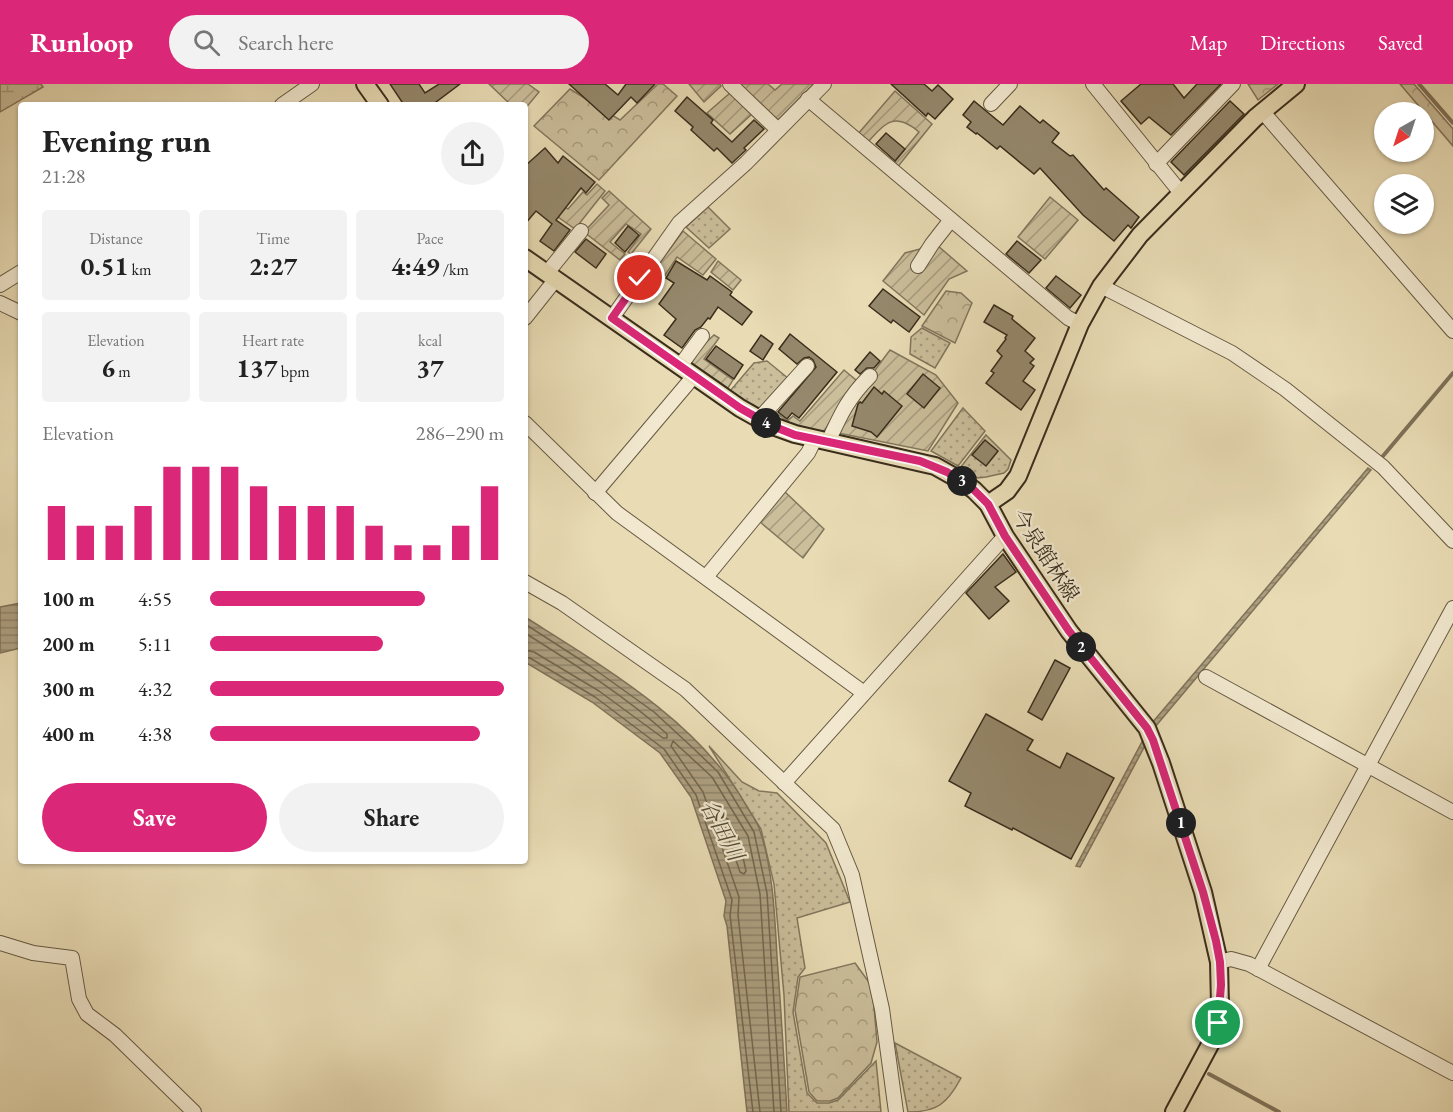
<!DOCTYPE html>
<html lang="en">
<head>
<meta charset="utf-8">
<style>
	body { margin:0; font-family:"EB Garamond","Noto Serif JP",serif; background:#f2f2f2; color:#222; height:100vh; display:flex; flex-direction:column; font-size:22px; white-space:nowrap }
	* { box-sizing:border-box; margin:0 }
	p { font-size:20px; color:#767676 }
	.icon { flex:none; width:33px; height:33px; fill:none; stroke:currentColor; stroke-width:2; stroke-linecap:round; stroke-linejoin:round }
	.map { position:relative; flex:1; overflow:hidden }
	.panel { position:absolute; left:18px; top:18px; width:510px; height:762px; display:flex; flex-direction:column; background:#fff; border-radius:6px; box-shadow:0 2px 4px #0004 }
	.panel>* { flex:none }
	.needle { width:39px; rotate:219deg }
	.fabs { position:absolute; left:1374px; top:18px; display:grid; gap:12px }
	.fabs a { display:grid; place-items:center; width:60px; height:60px; border-radius:50%; background:#fff; box-shadow:0 2px 4px #0004; font-size:30px }
	.pin { position:absolute; display:grid; place-items:center; width:51px; height:51px; color:#fff; margin:-26px; border:3px solid #fff; border-radius:50%; box-shadow:0 2px 6px #0007 }
	.km { position:absolute; width:30px; height:30px; margin:-15px; border-radius:50%; background:#222; color:#fff; font-size:16px; line-height:30px; text-align:center }
	.round { display:grid; place-items:center; flex:none; width:63px; height:63px; border-radius:32px; background:#f2f2f2 }
	.overview { display:flex; align-items:center; justify-content:space-between; height:102px; padding:0 24px }
	h1 { font-size:33px; font-weight:700; line-height:45px }
	.metrics { display:grid; grid-template-columns:repeat(3,1fr); gap:9px; height:102px; padding:6px 24px }
	.metrics div { display:grid; align-content:center; border-radius:6px; background:#f2f2f2; text-align:center }
	.metrics b { font-size:26px; font-weight:700 }
	.metrics small { font-size:16px; font-weight:400 }
	.metrics p { font-size:16px }
	.chart { height:168px; padding:12px 24px }
	.chart p { display:flex; justify-content:space-between }
	.chart svg { width:100%; height:108px; margin-top:6px; stroke:#db2777; stroke-width:6 }
	.cta { display:flex; gap:12px; margin-top:auto; padding:12px 24px }
	.cta a { flex:1; height:69px; border-radius:36px; background:#db2777; color:#fff; font-size:24px; font-weight:700; line-height:69px; text-align:center }
	.cta a+a { background:#f2f2f2; color:#222 }
	ul { padding:0 24px; list-style:none; font-size:20px }
	li { display:grid; grid-template-columns:96px 72px 1fr; align-items:center; height:45px }
	li i { height:15px; border-radius:8px; background:#db2777 }
	header { display:flex; align-items:center; gap:36px; box-sizing:border-box; height:84px; padding:0 30px; background:#db2777; color:#fff }
	header strong { font-size:28px }
	nav { display:flex; gap:33px; margin-inline-start:auto; font-size:21px }
	.search { width:420px; height:54px; background:#f2f2f2; display:flex; align-items:center; gap:15px; box-sizing:border-box; padding:0 21px; border-radius:33px; color:#767676; font-size:22px }
	.map>svg:first-child { display:block }
	.grass { fill:url(#grass-dots); stroke:#82765c; stroke-width:1.5 }
	.forest { fill:url(#forest-crowns); stroke:#82765c; stroke-width:1.5 }
	.wetland { fill:url(#wetland-marsh); stroke:#82765c; stroke-width:1.5 }
	.garden { fill:url(#garden-furrows); stroke:#82765c; stroke-width:1.5 }
	.water { fill:url(#water-rules); stroke:#7f7259; stroke-width:1.5 }
	.lines { fill:none; stroke-linecap:round; stroke-linejoin:round }
	.shore { stroke:#73664e; stroke-width:1.5 }
	.stream { stroke:#7f7259; stroke-width:4 }
	.building { fill:#95886c; stroke:#392d1c; stroke-width:1.5 }
	.minor-casing { stroke:#655942; stroke-width:16 }
	.major-casing { stroke:#392d1c; stroke-width:20 }
	.minor { stroke:#f1e8cf; stroke-width:14 }
	.major { stroke:#e9dcb5; stroke-width:16 }
	.route-casing { stroke:#fff; stroke-width:12 }
	.route { stroke:#db2777; stroke-width:8 }
	.labels { text-anchor:middle; dominant-baseline:central; stroke-width:4.5; stroke-linejoin:round; paint-order:stroke }
	.street-label { font-size:21px; fill:#392d1c; stroke:#f1e8cf }
	.water-label { font-size:22px; font-style:italic; fill:#564a35; stroke:#f1e8cf }
</style>
</head>
<body>
<header>
<strong>Runloop</strong>
<div class="search"><svg class="icon" aria-label="search" viewBox="0 0 24 24"><circle cx="10" cy="10" r="6"/><path d="M15 15l6 6"/></svg>Search here</div>
<nav><a>Map</a><a>Directions</a><a>Saved</a></nav>
</header>
<div class="map">
<svg width="1453" height="1028" viewBox="0 0 1453 1028">
	<defs>
		<pattern id="grass-dots" width="8" height="8" patternUnits="userSpaceOnUse" patternTransform="scale(1.5)"><rect width="8" height="8" fill="#cbbe9b"/><path d="M2 2h.1M6 6h.1" fill="none" stroke="#a69b7e" stroke-width="1.8" stroke-linecap="round"/></pattern>
		<pattern id="forest-crowns" width="20" height="18" patternUnits="userSpaceOnUse" patternTransform="scale(1.5)"><rect width="20" height="18" fill="#cbbe9b"/><path d="M2 6a3 3 0 1 1 6 0M12 15a3 3 0 1 1 6 0" fill="none" stroke="#a69b7e"/></pattern>
		<pattern id="wetland-marsh" width="20" height="14" patternUnits="userSpaceOnUse" patternTransform="scale(1.5)"><rect width="20" height="14" fill="#cbbe9b"/><path d="M1 5h8M5 5V1M11 12h8M15 12V8" fill="none" stroke="#a69b7e"/></pattern>
		<pattern id="garden-furrows" width="10" height="10" patternUnits="userSpaceOnUse" patternTransform="scale(1.5)"><rect width="10" height="10" fill="#cbbe9b"/><path d="M-1 1l2-2M0 10L10 0M9 11l2-2" fill="none" stroke="#a69b7e"/></pattern>
		<pattern id="water-rules" width="6" height="5" patternUnits="userSpaceOnUse" patternTransform="scale(1.5)"><rect width="6" height="5" fill="#ada081"/><path d="M0 2.5h6" fill="none" stroke="#8e8369"/></pattern>
	</defs>
	<rect width="100%" height="100%" fill="#e9dcb5"/>
	<filter id="stains"><feTurbulence type="fractalNoise" baseFrequency=".00333" numOctaves="4"/><feColorMatrix values="0 0 0 0 .2 0 0 0 0 .09 0 0 0 0 .02 0 0 0 .5 -.17"/></filter>
	<radialGradient id="worn" r=".72"><stop offset=".6" stop-color="#630" stop-opacity="0"/><stop offset="1" stop-color="#630" stop-opacity=".3"/></radialGradient>
	<g class="grass">
		<path d="M708,123l22,22 -21,19 -23,-21z"/>
		<path d="M922,244l28,15 -15,25 -25,-14 1,-17z"/>
		<path d="M767,277l22,18 -28,33 -31,-21 24,-28z"/>
		<path d="M963,324l22,23 -27,35 -27,-15z"/>
		<path d="M986,351l25,25 -3,9 -4,4 -18,4 -8,1 -18,-10z"/>
		<path d="M709,662l33,36 17,9 18,2 49,50 24,59 -53,16 8,50 -7,9 -5,35 14,81 10,10h12l9,-3 38,-39 5,51h-92l-5,-117 -10,-111 -13,-55z"/>
		<path d="M895,959l66,35c-14,26 -24,34 -53,34z"/>
	</g>
	<g class="forest">
		<path d="M658,0h5l14,12 -78,84 -65,-54 36,-37 50,31z"/>
		<path d="M1248,0h30l-20,16z"/>
		<path d="M1400,0h14l39,45v17z"/>
		<path d="M946,207l15,2 11,10 -17,40 -33,-17z"/>
		<path d="M855,879l16,22 3,22 3,35 -6,21 -33,35 -8,3h-13l-8,-9 -14,-82 5,-33z"/>
	</g>
	<path class="wetland" d="M0,0h41l2,3 -43,25z"/>
	<g class="garden">
		<path d="M489,0h39l11,8 -14,17v-4h-14z"/>
		<path d="M689,0h31l1,2 -17,16z"/>
		<path d="M739,0h29l7,6 7,-6h32l-36,36z"/>
		<path d="M895,7l37,33 -36,45 -4,-4 27,-33c-24,-21 -34,-9 -51,10l-10,-8z"/>
		<path d="M730,9l22,21 -22,20 -23,-21z"/>
		<path d="M597,100l8,7 -30,38 -24,-17 8,-9 9,6 15,-17 4,3z"/>
		<path d="M609,107l42,38 -20,25 -3,-2 13,-18 -15,-10 -16,18 15,12 -5,6 -36,-28 25,-27 -7,-7z"/>
		<path d="M1050,113l28,23 -33,39 -27,-22z"/>
		<path d="M683,147l33,28 -13,16 -26,-18 -15,23 -9,-8z"/>
		<path d="M930,155l37,32 -18,8 -25,36 -41,-34 22,-28 15,-4z"/>
		<path d="M718,177l23,19 -8,10 -22,-18z"/>
		<path d="M714,251l5,3 -15,21 29,21 -5,8 -36,-25 5,-12z"/>
		<path d="M890,266l46,25 22,28 -30,48 -90,-18 11,-28z"/>
		<path d="M844,286l12,10 -33,53 -26,-6 -25,-10 2,-6 13,10 6,-5 7,5z"/>
		<path d="M784,407l40,38 -21,29 -43,-36z"/>
	</g>
	<g class="water">
		<path d="M1368,384l3,2 -216,257 -75,140 -4,-1 76,-143z"/>
		<path d="M21,519v45l-21,5v-46z"/>
		<path d="M525,533c79,50 176,106 222,190 5,8 11,16 13,24 13,38 15,87 17,126 4,52 7,103 10,155h-40l-20,-186 -3,-10 2,-15 -35,-104 -31,-44 -68,-51 -67,-40z"/>
	</g>
	<g class="lines">
		<g class="shore">
			<path d="M525,540l65,42 64,46 40,37 24,23 36,60 13,61 14,219"/>
			<path d="M525,549c49,31 99,62 142,101v4h-4l-64,-47 -65,-39 -9,-2"/>
			<path d="M525,574h5l65,39 69,52 32,46 36,105 -2,15 23,197"/>
			<path d="M725,734l3,1 11,20 7,32 -2,3 -4,-2 -17,-50z"/>
			<path d="M760,1028l-22,-197 1,-18 -36,-105 -32,-46 2,-5 39,36 36,59 12,58 14,218"/>
		</g>
		<g class="stream">
			<path d="M1419,0l34,39"/>
			<path d="M1383,372l70,-83"/>
			<path d="M1209,990l70,38"/>
		</g>
	</g>
	<g class="building">
		<path d="M390,0h29l6,9 14,-9h21l-28,21h-28z"/>
		<path d="M569,0h36l13,11 8,-11h29l-18,19 -6,-6 -22,23z"/>
		<path d="M891,0h33l8,7 6,-6 15,14 -18,20 -7,-6 -2,3z"/>
		<path d="M1141,0h32l11,14 13,-14h24l-50,51 -22,-18 -8,7 -20,-23z"/>
		<path d="M687,13l26,23 -2,3 21,19 22,-22 10,9 -20,19 2,2 -14,13 -15,-15 -3,3 -23,-21 2,-3 -18,-16z"/>
		<path d="M974,17l29,24 17,-19 20,17 3,-3 16,13 -7,9 18,14 3,-1 31,35 2,-2 33,29 -8,11 -3,-3 -14,16 -31,-26 -43,-47 -6,6 -34,-28 -3,3 -20,-16 -1,1 -9,-7 4,-5 -8,-7z"/>
		<path d="M1230,17l14,13 -60,61 -13,-13z"/>
		<path d="M886,49l19,16 -10,12 -19,-17z"/>
		<path d="M545,64l13,15 5,-7 32,26 -9,11 -5,-5 -25,32 14,10 -16,21 -14,-10 12,-17 -16,-13 -11,13v-58z"/>
		<path d="M628,142l11,9 -14,17 -10,-9z"/>
		<path d="M586,155l20,15 -10,14 -21,-16z"/>
		<path d="M1017,157l24,19 -12,13 -23,-19z"/>
		<path d="M676,177l31,19 3,-4 22,16 -2,3 22,17 -10,13 -24,-18 -8,12 -2,-1 -7,9 -6,3 -13,18 -18,-13 12,-16 -17,-15 15,-21 -8,-5z"/>
		<path d="M1056,192l25,19 -11,13 -24,-20z"/>
		<path d="M883,205l37,28 -11,15 -16,-12 -2,3 -22,-17z"/>
		<path d="M994,221l19,11 -1,3 23,19 -10,13 9,8 -4,4 4,3 -11,15 12,9 -14,20 -35,-27 8,-10 -3,-2 11,-15 -5,-5 9,-12 -1,-1 2,-3 -23,-13z"/>
		<path d="M790,250l47,38 -38,46 -7,-5 -5,6 -9,-7 38,-45 -3,-7 -4,-3 -5,1 -7,6 -18,-15z"/>
		<path d="M761,251l12,9 -10,16 -13,-9z"/>
		<path d="M716,262l27,19 -9,14 -28,-20z"/>
		<path d="M870,268l10,9 -6,7h-7l-7,6 -5,-4z"/>
		<path d="M923,290l17,14 -16,20 -17,-14z"/>
		<path d="M874,303l8,7 2,-3 18,15 -25,31 -6,-5 -19,-6 6,-22 2,-2 2,1z"/>
		<path d="M985,356l13,11 -12,15 -14,-11z"/>
		<path d="M1003,470l13,18 -21,15 14,14 -20,18 -23,-26z"/>
		<path d="M1055,576l15,8 -28,52 -14,-8z"/>
		<path d="M986,630l47,26 -6,10 33,18 7,-15 47,25 -43,81 -58,-31 -1,2 -47,-24 6,-13 -22,-12z"/>
	</g>
	<g class="lines">
		<g class="minor-casing">
			<g id="minor">
				<path d="M730,0l48,46"/>
				<path d="M1093,0l88,109"/>
				<path d="M808,15l260,219 12,6"/>
				<path d="M991,20l19,-20"/>
				<path d="M282,21l30,-21"/>
				<path d="M1262,27l191,220"/>
				<path d="M1156,80l77,-80"/>
				<path d="M918,182l14,-22 18,-23"/>
				<path d="M547,189l34,-42"/>
				<path d="M0,201l21,-13"/>
				<path d="M1101,202l131,67 53,36 98,78 70,74"/>
				<path d="M0,219l21,10"/>
				<path d="M525,234l31,-39"/>
				<path d="M612,234l67,-95 67,-60 78,-79"/>
				<path d="M680,282l22,-30"/>
				<path d="M759,335l48,-53"/>
				<path d="M525,339l92,90 247,180"/>
				<path d="M828,358c13,-28 20,-44 42,-66"/>
				<path d="M595,409l99,-117"/>
				<path d="M706,493l102,-124 7,-14"/>
				<path d="M525,498l37,21 123,86 148,140 19,46 30,134 14,103"/>
				<path d="M1206,593l247,135"/>
				<path d="M784,699l221,-247"/>
				<path d="M0,859l33,10 39,5 7,41 8,15 28,21 79,77"/>
				<path d="M1219,878l12,-3 18,5 204,109"/>
				<path d="M1258,885l195,-361"/>
			</g>
		</g>
		<g class="major-casing">
			<g id="major">
				<path d="M365,0l15,21"/>
				<path d="M525,174l215,150 30,17 25,9 140,32 25,14 14,10 14,14 17,32 64,95 78,97 14,35 42,129 16,70 1,43 -7,34 -39,73"/>
				<path d="M988,420l19,-13 11,-15 62,-152 21,-38 39,-51 115,-117 41,-34"/>
			</g>
		</g>
		<use href="#minor" class="minor"/>
		<use href="#major" class="major"/>
	</g>
	<g class="lines">
		<g class="route-casing">
			<path id="route" d="M640,194l-28,40 128,90 30,17 25,10 125,26 27,11 27,18 14,14 17,32 64,95 78,97 6,12 50,152 13,49 4,21 1,23 -3,38"/>
		</g>
		<use href="#route" class="route"/>
	</g>
	<g class="labels">
		<g class="street-label">
			<text transform="translate(1046 471) rotate(57)">今泉館林線</text>
		</g>
		<g class="water-label">
			<text transform="translate(722 746) rotate(62)">谷田川</text>
		</g>
	</g>
	<rect width="100%" height="100%" filter="url(#stains)"/>
	<rect width="100%" height="100%" fill="url(#worn)"/>
</svg>
<div class="fabs">
<a><svg class="needle" viewBox="-14 -14 28 28"><path d="M0-13l5 13h-10z" fill="#e53935"/><path d="M0 13l5-13h-10z" fill="#767676"/></svg></a>
<a><svg class="icon" aria-label="layers" viewBox="0 0 24 24"><path d="M12 4l9 5-9 5-9-5zM3 14l9 5 9-5"/></svg></a>
</div>
<div class="pin" style="left:1218px;top:939px;background:#1e9e55"><svg class="icon" aria-label="arrive" viewBox="0 0 24 24"><path d="M6 21V4h12l-3 4 3 4H6"/></svg></div>
<div class="pin" style="left:640px;top:194px;background:#d93025"><svg class="icon" aria-label="check" viewBox="0 0 24 24"><path d="M5 12l5 5 9-10"/></svg></div>
<b class="km" style="left:1181px;top:739px">1</b>
<b class="km" style="left:1081px;top:563px">2</b>
<b class="km" style="left:962px;top:397px">3</b>
<b class="km" style="left:766px;top:339px">4</b>
<section class="panel">
<div class="overview"><div><h1>Evening run</h1><p>21:28</p></div><a class="round"><svg class="icon" aria-label="share" viewBox="0 0 24 24"><path d="M12 15V3M7 8l5-5 5 5M5 13v7h14v-7"/></svg></a></div>
<div class="metrics">
<div><p>Distance</p><b>0.51<small> km</small></b></div>
<div><p>Time</p><b>2:27</b></div>
<div><p>Pace</p><b>4:49<small> /km</small></b></div>
</div>
<div class="metrics">
<div><p>Elevation</p><b>6<small> m</small></b></div>
<div><p>Heart rate</p><b>137<small> bpm</small></b></div>
<div><p>kcal</p><b>37</b></div>
</div>
<div class="chart"><p><span>Elevation</span>286–290 m</p>
<svg viewBox="0 0 160 44" preserveAspectRatio="none"><path d="M5 44V22M15 44V30M25 44V30M35 44V22M45 44V6M55 44V6M65 44V6M75 44V14M85 44V22M95 44V22M105 44V22M115 44V30M125 44V38M135 44V38M145 44V30M155 44V14"/></svg>
</div>
<ul>
<li><b>100 m</b>4:55<i style="width:73%"></i></li>
<li><b>200 m</b>5:11<i style="width:59%"></i></li>
<li><b>300 m</b>4:32<i style="width:100%"></i></li>
<li><b>400 m</b>4:38<i style="width:92%"></i></li>
</ul>
<div class="cta"><a>Save</a><a>Share</a></div>
</section>
</div>
</body>
</html>
